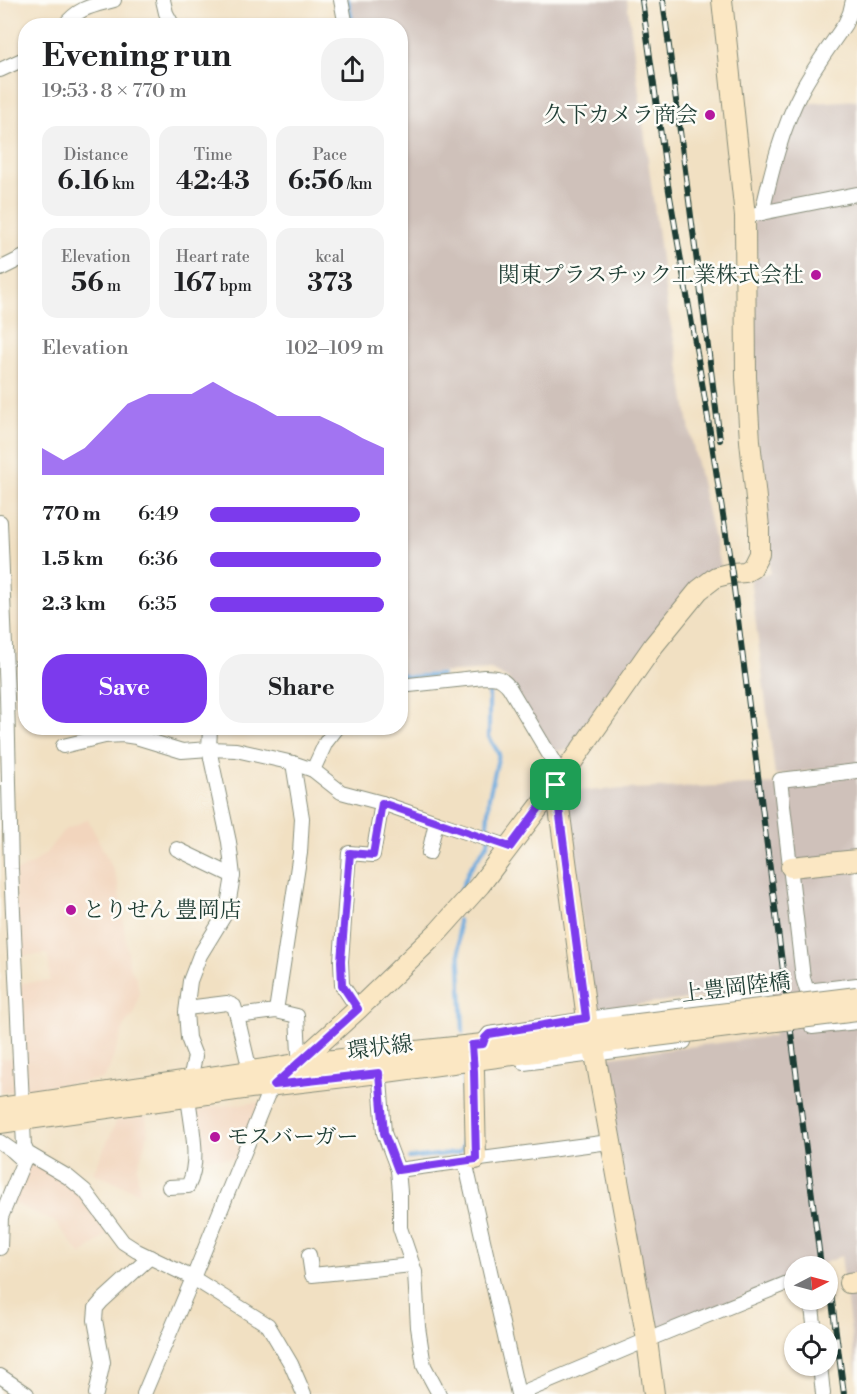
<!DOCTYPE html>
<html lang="en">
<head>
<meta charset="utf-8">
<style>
	body { margin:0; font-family:"Libre Bodoni","Noto Serif JP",serif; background:#f2f2f2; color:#202124; height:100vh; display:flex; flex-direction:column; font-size:22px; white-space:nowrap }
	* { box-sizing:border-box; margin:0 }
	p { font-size:20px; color:#757577 }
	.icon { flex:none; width:33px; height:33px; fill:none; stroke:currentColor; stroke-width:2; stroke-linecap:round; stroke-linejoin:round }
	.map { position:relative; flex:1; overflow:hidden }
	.sheet { position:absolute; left:18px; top:18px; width:390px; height:717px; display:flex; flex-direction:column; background:#fff; border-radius:24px; box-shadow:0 2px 4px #0004 }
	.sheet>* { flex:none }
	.needle { width:39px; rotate:84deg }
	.tools { position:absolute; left:784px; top:1256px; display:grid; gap:12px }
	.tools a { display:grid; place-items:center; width:54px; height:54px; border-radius:50%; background:#fff; box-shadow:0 2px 4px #0004; font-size:30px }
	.pin { position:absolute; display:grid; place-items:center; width:51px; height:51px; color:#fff; margin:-26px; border-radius:12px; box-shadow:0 3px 9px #0006 }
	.round { display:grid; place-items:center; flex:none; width:63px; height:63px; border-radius:24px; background:#f2f2f2 }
	.summary { display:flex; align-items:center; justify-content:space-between; height:102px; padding:0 24px }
	h1 { font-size:33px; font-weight:700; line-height:45px }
	.metrics { display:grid; grid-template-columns:repeat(3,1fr); gap:9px; height:102px; padding:6px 24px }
	.metrics div { display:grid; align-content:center; border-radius:15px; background:#f2f2f2; text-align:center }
	.metrics b { font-size:26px; font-weight:700 }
	.metrics small { font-size:16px; font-weight:400 }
	.metrics p { font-size:16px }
	.chart { height:168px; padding:12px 24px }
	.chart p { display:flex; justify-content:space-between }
	.chart svg { width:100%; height:108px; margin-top:6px; fill:#7c3aed; opacity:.7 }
	.action { display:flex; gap:12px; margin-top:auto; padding:12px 24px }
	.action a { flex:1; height:69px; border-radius:24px; background:#7c3aed; color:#fff; font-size:24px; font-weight:700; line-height:69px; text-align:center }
	.action a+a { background:#f2f2f2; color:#202124 }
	ul { padding:0 24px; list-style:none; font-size:20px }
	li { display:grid; grid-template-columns:96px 72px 1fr; align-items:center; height:45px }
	li i { height:15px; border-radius:8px; background:#7c3aed }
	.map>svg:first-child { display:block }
	.built { fill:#f2d5bd }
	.industrial { fill:#cfc1ba }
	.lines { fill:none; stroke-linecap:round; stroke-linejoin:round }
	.stream { stroke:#6ba9dd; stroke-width:4 }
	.street-casing { stroke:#888e7b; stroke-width:16 }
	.secondary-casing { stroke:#888e7b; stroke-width:22 }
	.street { stroke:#fff; stroke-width:14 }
	.secondary { stroke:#fbe7c3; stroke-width:20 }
	.rail-casing { stroke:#1f3d34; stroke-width:6 }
	.rail { stroke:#fdfcf7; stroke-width:4; stroke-dasharray:11; stroke-linecap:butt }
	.secondary-bridge-casing { stroke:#888e7b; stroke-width:22; stroke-linecap:butt }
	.secondary-bridge { stroke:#fbe7c3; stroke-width:20 }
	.route-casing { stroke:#fff; stroke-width:12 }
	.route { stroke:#7c3aed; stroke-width:8 }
	.poi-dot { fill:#b5179e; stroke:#fdfcf7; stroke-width:2 }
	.labels { text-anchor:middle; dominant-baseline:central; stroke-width:5; stroke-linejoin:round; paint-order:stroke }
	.poi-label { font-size:22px; fill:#1f3d34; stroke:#fdfcf7; text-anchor:end }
	.street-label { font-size:22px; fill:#1f3d34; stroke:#fdfcf7 }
</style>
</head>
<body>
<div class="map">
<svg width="857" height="1394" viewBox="0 0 857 1394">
	<rect width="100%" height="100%" fill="#fdfcf7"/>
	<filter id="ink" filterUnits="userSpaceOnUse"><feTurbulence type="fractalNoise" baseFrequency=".0167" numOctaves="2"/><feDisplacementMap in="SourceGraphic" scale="12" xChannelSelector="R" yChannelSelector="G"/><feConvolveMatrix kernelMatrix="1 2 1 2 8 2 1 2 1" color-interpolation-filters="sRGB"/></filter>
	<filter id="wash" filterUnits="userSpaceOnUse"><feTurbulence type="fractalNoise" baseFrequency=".008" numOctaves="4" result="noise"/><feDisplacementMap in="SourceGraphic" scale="24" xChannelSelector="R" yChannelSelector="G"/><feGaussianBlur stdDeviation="1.35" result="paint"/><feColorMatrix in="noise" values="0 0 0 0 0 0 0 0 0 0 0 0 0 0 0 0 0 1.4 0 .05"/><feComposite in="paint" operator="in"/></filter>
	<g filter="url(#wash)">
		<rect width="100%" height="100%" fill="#f1e0c2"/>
		<g class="built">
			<path d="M88,819l25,50 5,15 12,84 7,11 2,15 -5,21 -8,7 -17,47 -7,10 -78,11 -5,-107 31,-2 -2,-27 -30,2 -3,-84 17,-8 14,-11 17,-22z"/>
			<path d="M14,1058v33l-14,2v-34z"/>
			<path d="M261,1102l-22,57 -41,-1 -4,-49z"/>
			<path d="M146,1116l2,18 -11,34 3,25 -47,-20 24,-53z"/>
			<path d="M30,1159l53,33 28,39 -30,24 -26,-33 -47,-21z"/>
		</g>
		<g class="industrial">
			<path d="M350,0h277l41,312 10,46 13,79 29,129 -145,182 -24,4 -43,-73 -17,-9 -90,5 -1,-649 -45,-1z"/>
			<path d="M857,100v665l-82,10 -25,-198 20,-4 -14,-142 -3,-212 46,-115z"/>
			<path d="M857,775v604l-16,-123 -23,10h-23v9l-145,60 -49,-277 173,-22 -3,-45 -179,18 -25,-218 214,-7z"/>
		</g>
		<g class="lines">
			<g class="stream">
				<path d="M348,0l5,26"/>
				<path d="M400,674l8,3 33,-2"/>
				<path d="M459,895l10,-25 19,-27 1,-7 -2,-9 2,-30 10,-43 -10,-17v-56"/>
				<path d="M458,920l5,112"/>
				<path d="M409,1158l48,-5 3,-1 3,-6v-70"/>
			</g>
		</g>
	</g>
	<g filter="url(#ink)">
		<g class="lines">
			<g class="street-casing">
				<g id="street">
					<path d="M163,0l3,13 7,13"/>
					<path d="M341,0l5,26"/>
					<path d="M64,26c15,-19 28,-20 50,-26"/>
					<path d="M0,70l26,-12"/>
					<path d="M762,213c9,-40 20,-86 40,-123 12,-23 29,-45 43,-66l5,-11 3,-13"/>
					<path d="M756,214l101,-20"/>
					<path d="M0,269l26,-13"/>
					<path d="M0,522l7,175 4,172 13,277 3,7 41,24 17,14 38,51 14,9 56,27 75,47 23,39 13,30"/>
					<path d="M400,686l84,-9c12,0 17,0 25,10l53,89"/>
					<path d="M63,746l42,-10 18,-1 13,2 46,14 27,-2 27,1 57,13 20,7 28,22 41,11 54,19 -7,31"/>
					<path d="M313,770l13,-28 11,-14"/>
					<path d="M857,771l-77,9 23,198 4,13 5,36 45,-5"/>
					<path d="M436,822l74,25"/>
					<path d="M177,849l56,27"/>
					<path d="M807,991l50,-6"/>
					<path d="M187,1008l40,-5 7,3 3,10 13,55"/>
					<path d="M358,1009l-16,-24 -1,-24 8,-108 24,2 9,-52"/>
					<path d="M276,1011l24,-158 2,-35 -9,-55"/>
					<path d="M237,1016l39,-5 21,5 2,37 9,2"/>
					<path d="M484,1041l5,-7 98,-15 179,-24 2,22"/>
					<path d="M524,1063l160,-21"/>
					<path d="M379,1066l5,67 14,37 2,22v36l15,44 3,55 6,39 15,28"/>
					<path d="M190,1080l5,-24 -7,-18 -2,-26 4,-31 10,-26 27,-44 6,-35 -4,-34 -20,-93 1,-21"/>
					<path d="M0,1142l13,9 10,9"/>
					<path d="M465,1161l53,233"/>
					<path d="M398,1170l211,-28"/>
					<path d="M169,1187l19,-1c13,-25 3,-62 0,-89"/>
					<path d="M0,1248l1,-31 26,-64"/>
					<path d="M309,1255l3,20 100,-10"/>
					<path d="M811,1299l4,33"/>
					<path d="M820,1365l3,29"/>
					<path d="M0,1376l27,18"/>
					<path d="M96,1394l7,-32 -8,-42 1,-12 6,-7 48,-44"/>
					<path d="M144,1394l49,-116 74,-182 7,-11"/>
					<path d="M519,1394l128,-54 148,-60"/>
				</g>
			</g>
			<g class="secondary-casing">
				<g id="secondary">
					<path d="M556,785l31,234"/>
					<path d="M791,867l66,-7"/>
					<path d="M472,1048l2,24 2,87"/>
					<path d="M595,1054l52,286 7,54"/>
					<path d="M274,1085l84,-76 80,-77 42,-47 76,-100 98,-140 45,-55 17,-13 16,-4 13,-1 7,-4 7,-14v-27l-9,-86 -4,-64 -1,-161 -23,-216"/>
					<path d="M0,1108l298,-44 80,-9 105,-11 139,-18"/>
					<path d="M0,1123l250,-35 129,-15 245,-33"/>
					<path d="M849,1283l8,-1"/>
				</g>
			</g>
			<use href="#street" class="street"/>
			<use href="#secondary" class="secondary"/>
			<g class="rail-casing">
				<g id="rail">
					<path d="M642,0l26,185 38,221 26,167 89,693"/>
					<path d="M663,0l57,440"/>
					<path d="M828,1271l16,123"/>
				</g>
			</g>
			<use href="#rail" class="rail"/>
			<g class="secondary-bridge-casing">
				<g id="secondary-bridge">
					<path d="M622,1026l235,-29"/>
					<path d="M624,1040l233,-29"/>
				</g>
			</g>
			<use href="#secondary-bridge" class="secondary-bridge"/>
		</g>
	</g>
	<g class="lines" filter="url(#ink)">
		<g class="route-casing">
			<path id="route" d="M556,785l30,233 -97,16 -4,4 -2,6 -11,1 2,26 2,88 -78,11 -14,-37 -5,-60 -105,12 84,-76 -16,-24 -1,-24 9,-108 23,2 9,-52 128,44z"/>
		</g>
		<use href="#route" class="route"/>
	</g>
	<g class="poi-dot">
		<circle cx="710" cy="115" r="6"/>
		<circle cx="816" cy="275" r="6"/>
		<circle cx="71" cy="910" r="6"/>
		<circle cx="215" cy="1137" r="6"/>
	</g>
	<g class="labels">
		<g class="poi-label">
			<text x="698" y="115">久下カメラ商会</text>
			<text x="804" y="275">関東プラスチック工業株式会社</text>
			<text x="83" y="910" text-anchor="start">とりせん 豊岡店</text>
			<text x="227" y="1137" text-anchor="start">モスバーガー</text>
		</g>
		<g class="street-label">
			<text transform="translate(736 988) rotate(-7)">上豊岡陸橋</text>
			<text transform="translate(380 1048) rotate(-7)">環状線</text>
		</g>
	</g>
</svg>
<div class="tools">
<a><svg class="needle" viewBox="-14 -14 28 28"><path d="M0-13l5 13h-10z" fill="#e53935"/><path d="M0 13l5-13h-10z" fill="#757577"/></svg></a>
<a><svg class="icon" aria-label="locate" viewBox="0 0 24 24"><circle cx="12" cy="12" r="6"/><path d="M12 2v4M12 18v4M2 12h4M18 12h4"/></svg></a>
</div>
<div class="pin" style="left:556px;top:785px;background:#1e9e55"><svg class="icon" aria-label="arrive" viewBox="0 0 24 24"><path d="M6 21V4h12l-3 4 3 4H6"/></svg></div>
<section class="sheet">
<div class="summary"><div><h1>Evening run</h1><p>19:53 · 8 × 770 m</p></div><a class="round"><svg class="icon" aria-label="share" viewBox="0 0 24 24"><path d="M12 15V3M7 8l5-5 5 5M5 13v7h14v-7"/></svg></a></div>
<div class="metrics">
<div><p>Distance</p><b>6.16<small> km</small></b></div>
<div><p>Time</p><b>42:43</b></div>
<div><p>Pace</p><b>6:56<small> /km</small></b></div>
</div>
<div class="metrics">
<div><p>Elevation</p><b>56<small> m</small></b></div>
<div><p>Heart rate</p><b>167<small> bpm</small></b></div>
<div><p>kcal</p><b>373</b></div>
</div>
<div class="chart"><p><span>Elevation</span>102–109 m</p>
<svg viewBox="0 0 160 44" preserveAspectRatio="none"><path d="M0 44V33L10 38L20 33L30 24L40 15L50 11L60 11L70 11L80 6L90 11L100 15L110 20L120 20L130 20L140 24L150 29L160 33V44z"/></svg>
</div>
<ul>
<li><b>770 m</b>6:49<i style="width:86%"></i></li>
<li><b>1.5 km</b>6:36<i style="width:98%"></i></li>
<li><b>2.3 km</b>6:35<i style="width:100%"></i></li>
</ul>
<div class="action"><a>Save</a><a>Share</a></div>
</section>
</div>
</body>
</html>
